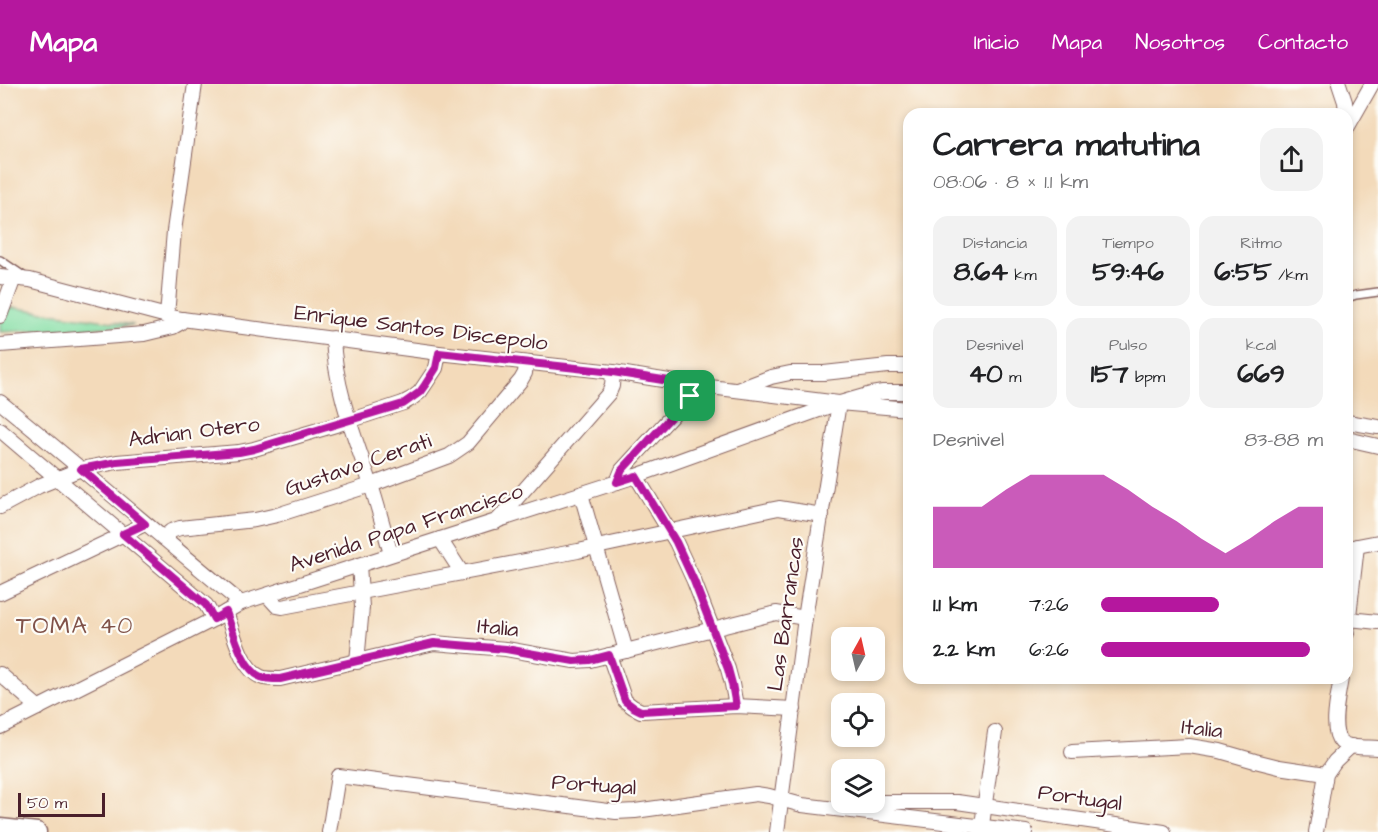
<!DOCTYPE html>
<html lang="es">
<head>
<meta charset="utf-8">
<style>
	body { margin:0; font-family:"Architects Daughter",sans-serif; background:#f2f2f2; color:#202124; height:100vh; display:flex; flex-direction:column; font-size:22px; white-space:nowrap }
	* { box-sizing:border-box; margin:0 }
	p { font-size:20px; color:#757577 }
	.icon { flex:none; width:33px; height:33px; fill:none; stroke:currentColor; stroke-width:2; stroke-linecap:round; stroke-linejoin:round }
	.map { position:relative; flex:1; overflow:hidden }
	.side { position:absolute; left:903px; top:24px; width:450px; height:576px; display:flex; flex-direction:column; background:#fff; border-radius:18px; box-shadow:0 3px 9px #0003 }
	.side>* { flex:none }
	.needle { width:39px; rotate:8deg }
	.controls { position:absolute; left:831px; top:543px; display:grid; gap:12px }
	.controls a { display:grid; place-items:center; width:54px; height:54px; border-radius:12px; background:#fff; box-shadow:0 3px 9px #0003; font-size:30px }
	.scale { position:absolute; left:18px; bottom:15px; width:87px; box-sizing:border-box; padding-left:6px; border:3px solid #4a1f2b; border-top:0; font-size:16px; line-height:21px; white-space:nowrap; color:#4a1f2b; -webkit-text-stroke:4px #fdfcf7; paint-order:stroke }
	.pin { position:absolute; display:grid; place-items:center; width:51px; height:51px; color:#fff; margin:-26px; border-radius:12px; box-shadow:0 3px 9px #0006 }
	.round { display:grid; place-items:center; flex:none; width:63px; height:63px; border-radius:18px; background:#f2f2f2 }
	.head { display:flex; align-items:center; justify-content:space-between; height:102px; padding:0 30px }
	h1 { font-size:33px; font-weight:700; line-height:45px }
	.metrics { display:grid; grid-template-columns:repeat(3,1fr); gap:9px; height:102px; padding:6px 30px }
	.metrics div { display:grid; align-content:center; border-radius:15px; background:#f2f2f2; text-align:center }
	.metrics b { font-size:26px; font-weight:700 }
	.metrics small { font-size:16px; font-weight:400 }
	.metrics p { font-size:16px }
	.chart { height:168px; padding:12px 30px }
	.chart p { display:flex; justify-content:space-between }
	.chart svg { width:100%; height:108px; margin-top:6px; fill:#b5179e; opacity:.7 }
	ul { padding:0 30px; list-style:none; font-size:20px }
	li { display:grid; grid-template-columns:96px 72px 1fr; align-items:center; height:45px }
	li i { height:15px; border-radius:8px; background:#b5179e }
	header { display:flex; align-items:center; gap:36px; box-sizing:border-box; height:84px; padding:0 30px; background:#b5179e; color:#fff }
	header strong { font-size:28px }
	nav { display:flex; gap:33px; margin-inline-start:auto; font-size:21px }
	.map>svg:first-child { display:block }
	.green { fill:#84dea4; stroke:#677e68; stroke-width:1.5 }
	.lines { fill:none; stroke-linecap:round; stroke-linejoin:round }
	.service-casing { stroke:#85605d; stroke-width:10 }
	.minor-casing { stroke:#85605d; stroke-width:16 }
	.tertiary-casing { stroke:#85605d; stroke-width:21 }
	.service { stroke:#fff; stroke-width:7 }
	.minor { stroke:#fff; stroke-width:14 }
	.tertiary { stroke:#fff; stroke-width:18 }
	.route-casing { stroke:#fff; stroke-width:12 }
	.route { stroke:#b5179e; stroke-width:8 }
	.labels { text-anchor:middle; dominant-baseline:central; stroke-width:4.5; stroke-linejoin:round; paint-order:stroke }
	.street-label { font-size:22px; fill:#4a1f2b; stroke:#fdfcf7 }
	.neighbourhood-label { font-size:24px; letter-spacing:1.5px; fill:#805249; stroke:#fdfcf7 }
</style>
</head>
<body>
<header>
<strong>Mapa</strong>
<nav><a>Inicio</a><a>Mapa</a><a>Nosotros</a><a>Contacto</a></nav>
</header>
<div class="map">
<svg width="1378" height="748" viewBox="0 0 1378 748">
	<rect width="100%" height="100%" fill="#fdfcf7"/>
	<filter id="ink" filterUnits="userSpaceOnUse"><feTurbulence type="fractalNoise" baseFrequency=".0167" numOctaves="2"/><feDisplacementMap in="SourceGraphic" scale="12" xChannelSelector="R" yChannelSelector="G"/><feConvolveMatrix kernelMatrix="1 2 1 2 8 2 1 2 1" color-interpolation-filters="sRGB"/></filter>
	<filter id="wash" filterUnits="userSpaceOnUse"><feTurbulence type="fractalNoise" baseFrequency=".008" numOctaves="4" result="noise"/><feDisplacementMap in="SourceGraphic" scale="24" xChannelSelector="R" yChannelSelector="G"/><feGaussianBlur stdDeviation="1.35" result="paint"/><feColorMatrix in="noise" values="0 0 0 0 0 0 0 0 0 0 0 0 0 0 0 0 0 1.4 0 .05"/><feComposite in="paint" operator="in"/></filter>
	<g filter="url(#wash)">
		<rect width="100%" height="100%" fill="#f3daba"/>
		<path class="green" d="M0,223l16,1 118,17 -18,2 -116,5z"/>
	</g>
	<g filter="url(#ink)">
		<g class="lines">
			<g class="service-casing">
				<g id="service">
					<path d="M0,176l25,17"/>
					<path d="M1347,214l9,-3 22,-3"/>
				</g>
			</g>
			<g class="minor-casing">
				<g id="minor">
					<path d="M1339,0l6,18 1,12"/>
					<path d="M1347,44l25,-44"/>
					<path d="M0,193l30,3 137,36 15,3 257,34 174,19 81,13 145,18 70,6"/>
					<path d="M0,232l14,-38"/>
					<path d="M167,232l7,-85 21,-147"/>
					<path d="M333,254c2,50 21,97 37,144 8,24 14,48 21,72"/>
					<path d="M0,261l144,-11 29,-7 7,-4 2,-4"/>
					<path d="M737,306l34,-13 19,-4h34l64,-7h21"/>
					<path d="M0,318c81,66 160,134 241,201"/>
					<path d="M1347,338l31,5"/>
					<path d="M0,346l206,175 8,14"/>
					<path d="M1347,355l31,7"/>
					<path d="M636,392l40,66 18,39 34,88 4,15 4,22"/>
					<path d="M617,398l5,-12 68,-74 4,-11"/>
					<path d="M581,410l45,157"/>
					<path d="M0,423l39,-21 42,-17 36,-7 122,-10 15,-3 95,-28 54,-18 8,-4 9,-7 16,-24 3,-15"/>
					<path d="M496,438l113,-129 3,-7 1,-14"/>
					<path d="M163,454l8,-7 9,-3 75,-8 22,-5 94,-30 78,-29 19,-13 53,-63 4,-7 1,-10"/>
					<path d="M440,455l22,34"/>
					<path d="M1347,464l31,-6"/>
					<path d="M0,509l145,-69"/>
					<path d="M267,511l10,11 5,1 296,-56 191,-41 10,-2 43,7"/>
					<path d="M226,528c7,19 15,57 35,65 5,2 13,2 19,2l154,-36 72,6 68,12 16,-1 186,-47 29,5"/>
					<path d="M1349,535l29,3"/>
					<path d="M1347,549l10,-87"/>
					<path d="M609,571l16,46 8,6 8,4 95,-5 58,3"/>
					<path d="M357,578l5,-55 -3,-42"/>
					<path d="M0,590l39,34"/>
					<path d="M1341,594c-2,15 -12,52 0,64 8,7 27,5 37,6"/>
					<path d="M0,643l214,-108 27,-16 395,-127 197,-71 38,-11 12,-2h26"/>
					<path d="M1072,668l117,-6 31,5 35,10 24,6 47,7"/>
					<path d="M858,724l24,-6h75l207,30"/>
					<path d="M329,748l9,-56 278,36 19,-1 121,-17 13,2 33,9 224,27"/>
					<path d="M777,748l28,-214 34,-215"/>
					<path d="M981,748l14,-100"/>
					<path d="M1316,748l10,-58 9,-13 16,-15"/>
				</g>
			</g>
			<g class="tertiary-casing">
				<path id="tertiary" d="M0,744l37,4"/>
			</g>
			<use href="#service" class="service"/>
			<use href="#minor" class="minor"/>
			<use href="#tertiary" class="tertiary"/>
		</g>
	</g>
	<g class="lines" filter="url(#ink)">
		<g class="route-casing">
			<path id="route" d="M439,269l174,19 81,13 -4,11 -68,74 -5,12 19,-6 40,66 18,39 34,88 4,15 4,22 -95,5 -8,-4 -8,-6 -16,-46 -19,5 -16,1 -68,-12 -72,-6 -154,36c-6,0 -14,0 -19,-2 -19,-8 -28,-46 -35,-65l-12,7 -8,-14 -83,-71 22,-10 -64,-55 36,-7 122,-10 15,-3 149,-45 17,-12 5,-7 11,-17z"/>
		</g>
		<use href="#route" class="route"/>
	</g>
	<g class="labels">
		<g class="street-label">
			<text transform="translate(421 244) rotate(7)">Enrique Santos Discepolo</text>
			<text transform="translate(194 348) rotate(-7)">Adrian Otero</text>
			<text transform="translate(358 381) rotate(-19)">Gustavo Cerati</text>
			<text transform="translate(406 444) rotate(-18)">Avenida Papa Francisco</text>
			<text transform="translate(786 530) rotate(-82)">Las Barrancas</text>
			<text transform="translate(498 544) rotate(6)">Italia</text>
			<text transform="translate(1202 645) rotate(7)">Italia</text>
			<text transform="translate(594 701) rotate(4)">Portugal</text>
			<text transform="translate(1080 714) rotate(8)">Portugal</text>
		</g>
		<g class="neighbourhood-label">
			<text x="75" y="542">TOMA 40</text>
		</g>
	</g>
</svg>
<div class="controls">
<a><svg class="needle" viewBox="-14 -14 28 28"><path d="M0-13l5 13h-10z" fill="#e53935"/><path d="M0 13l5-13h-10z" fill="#757577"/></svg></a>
<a><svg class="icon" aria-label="locate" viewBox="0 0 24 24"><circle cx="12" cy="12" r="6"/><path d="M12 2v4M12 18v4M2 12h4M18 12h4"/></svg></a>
<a><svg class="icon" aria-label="layers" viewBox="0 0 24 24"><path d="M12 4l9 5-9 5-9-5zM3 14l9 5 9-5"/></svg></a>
</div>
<div class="scale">50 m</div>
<div class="pin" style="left:690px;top:312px;background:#1e9e55"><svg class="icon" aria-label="arrive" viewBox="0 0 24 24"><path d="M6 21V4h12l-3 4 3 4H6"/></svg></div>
<section class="side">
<div class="head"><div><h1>Carrera matutina</h1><p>08:06 · 8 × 1.1 km</p></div><a class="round"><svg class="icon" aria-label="share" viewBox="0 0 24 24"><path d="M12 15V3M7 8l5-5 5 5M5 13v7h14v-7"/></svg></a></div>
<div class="metrics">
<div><p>Distancia</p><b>8.64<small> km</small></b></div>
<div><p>Tiempo</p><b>59:46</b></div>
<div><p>Ritmo</p><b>6:55<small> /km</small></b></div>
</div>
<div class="metrics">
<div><p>Desnivel</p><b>40<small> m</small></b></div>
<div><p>Pulso</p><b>157<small> bpm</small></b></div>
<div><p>kcal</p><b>669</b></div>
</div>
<div class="chart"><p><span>Desnivel</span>83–88 m</p>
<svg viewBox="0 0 160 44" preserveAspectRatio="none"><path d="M0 44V19L10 19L20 19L30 12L40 6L50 6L60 6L70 6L80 12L90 19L100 25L110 32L120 38L130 32L140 25L150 19L160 19V44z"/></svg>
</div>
<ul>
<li><b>1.1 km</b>7:26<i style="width:53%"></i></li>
<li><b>2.2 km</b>6:26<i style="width:94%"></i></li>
</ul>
</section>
</div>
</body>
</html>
